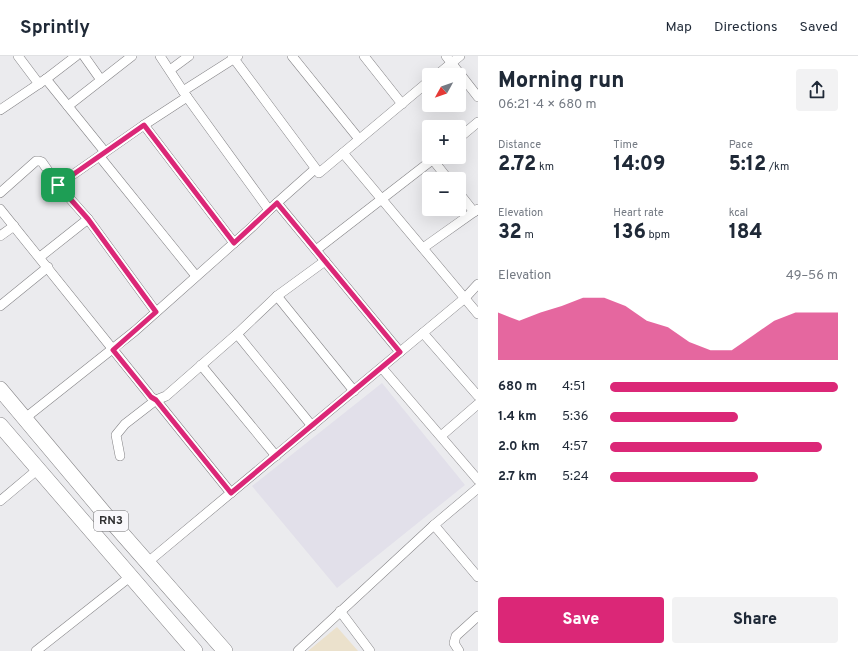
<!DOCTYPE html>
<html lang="en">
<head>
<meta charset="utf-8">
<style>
	body { margin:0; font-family:Overpass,sans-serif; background:#f2f2f3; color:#1f2937; height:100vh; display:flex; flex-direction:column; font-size:15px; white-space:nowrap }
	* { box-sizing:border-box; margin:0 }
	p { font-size:13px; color:#747a83 }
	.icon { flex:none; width:22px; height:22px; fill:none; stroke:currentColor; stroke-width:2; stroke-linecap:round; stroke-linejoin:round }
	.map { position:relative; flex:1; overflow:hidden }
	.side { display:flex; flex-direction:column; background:#fff; width:380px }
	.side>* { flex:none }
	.needle { width:26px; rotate:230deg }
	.controls { position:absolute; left:422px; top:12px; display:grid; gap:8px }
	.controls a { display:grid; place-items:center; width:44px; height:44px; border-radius:4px; background:#fff; box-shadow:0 4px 16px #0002; font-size:20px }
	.pin { position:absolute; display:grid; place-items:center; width:34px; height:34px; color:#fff; margin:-17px; border-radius:8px; box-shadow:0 2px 6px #0006 }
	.round { display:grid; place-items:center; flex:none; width:42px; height:42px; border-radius:4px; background:#f2f2f3 }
	.overview { display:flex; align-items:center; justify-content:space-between; height:68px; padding:0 20px }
	h1 { font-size:22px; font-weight:800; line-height:30px }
	.stats { display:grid; grid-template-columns:repeat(3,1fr); gap:6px; height:68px; padding:4px 20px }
	.stats div { display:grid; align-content:center }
	.stats b { font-size:20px; font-weight:800 }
	.stats small { font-size:11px; font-weight:400 }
	.stats p { font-size:11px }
	.chart { height:112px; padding:8px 20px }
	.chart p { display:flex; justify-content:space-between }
	.chart svg { width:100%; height:72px; margin-top:4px; fill:#db2777; opacity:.7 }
	.button { display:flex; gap:8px; margin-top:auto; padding:8px 20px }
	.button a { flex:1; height:46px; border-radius:4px; background:#db2777; color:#fff; font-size:16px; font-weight:800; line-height:46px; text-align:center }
	.button a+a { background:#f2f2f3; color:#1f2937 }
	ul { padding:0 20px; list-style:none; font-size:13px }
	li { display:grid; grid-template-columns:64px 48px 1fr; align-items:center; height:30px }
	li i { height:10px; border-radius:5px; background:#db2777 }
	header { display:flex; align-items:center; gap:24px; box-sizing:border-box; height:56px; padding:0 20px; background:#fff; border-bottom:1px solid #e0e1e3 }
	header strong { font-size:19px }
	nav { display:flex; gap:22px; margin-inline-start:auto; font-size:14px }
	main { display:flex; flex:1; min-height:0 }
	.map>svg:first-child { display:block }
	.commercial { fill:#ebe1cc }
	.built { fill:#e2e0ea }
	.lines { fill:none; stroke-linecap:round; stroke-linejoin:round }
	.minor-casing { stroke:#858487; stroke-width:10 }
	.trunk-casing { stroke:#858487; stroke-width:16 }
	.minor { stroke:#fff; stroke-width:9 }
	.trunk { stroke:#fff; stroke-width:15 }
	.route-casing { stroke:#fff; stroke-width:8 }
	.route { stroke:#db2777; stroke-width:5 }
	.labels { text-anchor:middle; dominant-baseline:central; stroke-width:3.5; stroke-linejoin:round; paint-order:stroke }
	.shield { fill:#f9f8fb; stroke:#6d6d6e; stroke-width:1 }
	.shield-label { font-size:12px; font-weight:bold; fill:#313132 }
</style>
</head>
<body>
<header>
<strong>Sprintly</strong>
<nav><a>Map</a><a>Directions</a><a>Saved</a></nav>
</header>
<main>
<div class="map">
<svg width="478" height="595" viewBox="0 0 478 595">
	<rect width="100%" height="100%" fill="#ebebee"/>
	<path class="commercial" d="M337,571l21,24h-50z"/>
	<path class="built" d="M382,327l83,102 -128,103 -85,-102z"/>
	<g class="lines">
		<g class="minor-casing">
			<g id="minor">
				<path d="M18,0l21,28"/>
				<path d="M84,0l17,24"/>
				<path d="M160,0l27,41 82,113"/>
				<path d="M232,0l87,117 110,-92"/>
				<path d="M292,0l67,83"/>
				<path d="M364,0l38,48"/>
				<path d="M446,0l32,41"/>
				<path d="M170,14l19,-14"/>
				<path d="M437,19l23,-19"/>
				<path d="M46,23l59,73"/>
				<path d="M183,35l55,-35"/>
				<path d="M68,50l64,-50"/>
				<path d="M0,54l46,-31 30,-23"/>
				<path d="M144,69l90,118"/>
				<path d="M459,82l19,-16"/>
				<path d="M343,97l135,161"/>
				<path d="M100,101l96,119"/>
				<path d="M433,104l15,19"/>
				<path d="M58,129l86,-60 43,-28"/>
				<path d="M0,137l36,-32h3l3,1 16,23 30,34 68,93"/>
				<path d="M459,137l15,19"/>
				<path d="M277,147l123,149"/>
				<path d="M0,153l148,184 3,4 5,3 75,93"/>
				<path d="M0,180l14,-10"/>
				<path d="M423,192l55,-39"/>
				<path d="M316,194l120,-93"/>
				<path d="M40,201l48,-38"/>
				<path d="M277,240l77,95"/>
				<path d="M0,250l48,-39"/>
				<path d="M423,277l55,63"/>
				<path d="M237,278l75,92"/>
				<path d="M201,309l75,91"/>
				<path d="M382,312l96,112"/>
				<path d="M24,363l111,-88 117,-104 17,-17 46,-41"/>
				<path d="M441,380l37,-32"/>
				<path d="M120,400l-4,-21 9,-11 31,-24 10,-4 71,-62 40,-38 48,-35"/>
				<path d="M0,445l37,-31"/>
				<path d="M434,469l44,52"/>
				<path d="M148,506l252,-210 65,-54 13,-14"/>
				<path d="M340,555l30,40"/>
				<path d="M36,595l95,-75"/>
				<path d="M298,595l136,-126 44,-37"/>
				<path d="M459,595l-5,-8 2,-7 22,-20"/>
			</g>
		</g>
		<g class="trunk-casing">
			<g id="trunk">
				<path d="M0,333l104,124 121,138"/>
				<path d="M0,369l195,226"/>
			</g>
		</g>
		<use href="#minor" class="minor"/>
		<use href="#trunk" class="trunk"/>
	</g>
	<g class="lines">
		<g class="route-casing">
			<path id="route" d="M144,69l90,118 43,-40 123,149 -169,141 -75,-93 -5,-3 -38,-47 43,-38 -68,-93 -30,-34z"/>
		</g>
		<use href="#route" class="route"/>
	</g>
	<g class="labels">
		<rect class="shield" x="94" y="455" width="34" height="20" rx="3"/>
		<g class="shield-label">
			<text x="111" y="465">RN3</text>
		</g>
	</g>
</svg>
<div class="controls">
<a><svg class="needle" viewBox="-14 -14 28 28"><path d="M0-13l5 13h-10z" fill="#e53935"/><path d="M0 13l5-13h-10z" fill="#747a83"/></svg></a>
<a>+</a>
<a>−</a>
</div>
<div class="pin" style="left:58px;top:129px;background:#1e9e55"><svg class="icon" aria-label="arrive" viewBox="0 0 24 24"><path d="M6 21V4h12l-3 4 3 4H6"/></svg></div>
</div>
<section class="side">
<div class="overview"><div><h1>Morning run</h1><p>06:21 · 4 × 680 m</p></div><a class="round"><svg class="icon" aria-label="share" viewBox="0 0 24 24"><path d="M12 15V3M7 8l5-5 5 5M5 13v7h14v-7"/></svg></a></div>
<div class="stats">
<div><p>Distance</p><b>2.72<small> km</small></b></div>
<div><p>Time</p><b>14:09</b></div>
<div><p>Pace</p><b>5:12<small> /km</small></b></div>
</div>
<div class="stats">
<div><p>Elevation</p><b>32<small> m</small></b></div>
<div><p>Heart rate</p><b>136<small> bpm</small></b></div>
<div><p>kcal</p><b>184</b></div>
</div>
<div class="chart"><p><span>Elevation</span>49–56 m</p>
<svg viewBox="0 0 160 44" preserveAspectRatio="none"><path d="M0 44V15L10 20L20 15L30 11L40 6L50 6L60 11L70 20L80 24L90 33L100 38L110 38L120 29L130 20L140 15L150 15L160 15V44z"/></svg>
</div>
<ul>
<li><b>680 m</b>4:51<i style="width:100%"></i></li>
<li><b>1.4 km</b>5:36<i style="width:56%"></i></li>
<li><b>2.0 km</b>4:57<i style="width:93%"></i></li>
<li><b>2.7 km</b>5:24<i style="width:65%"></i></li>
</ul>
<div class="button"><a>Save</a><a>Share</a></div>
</section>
</main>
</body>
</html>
